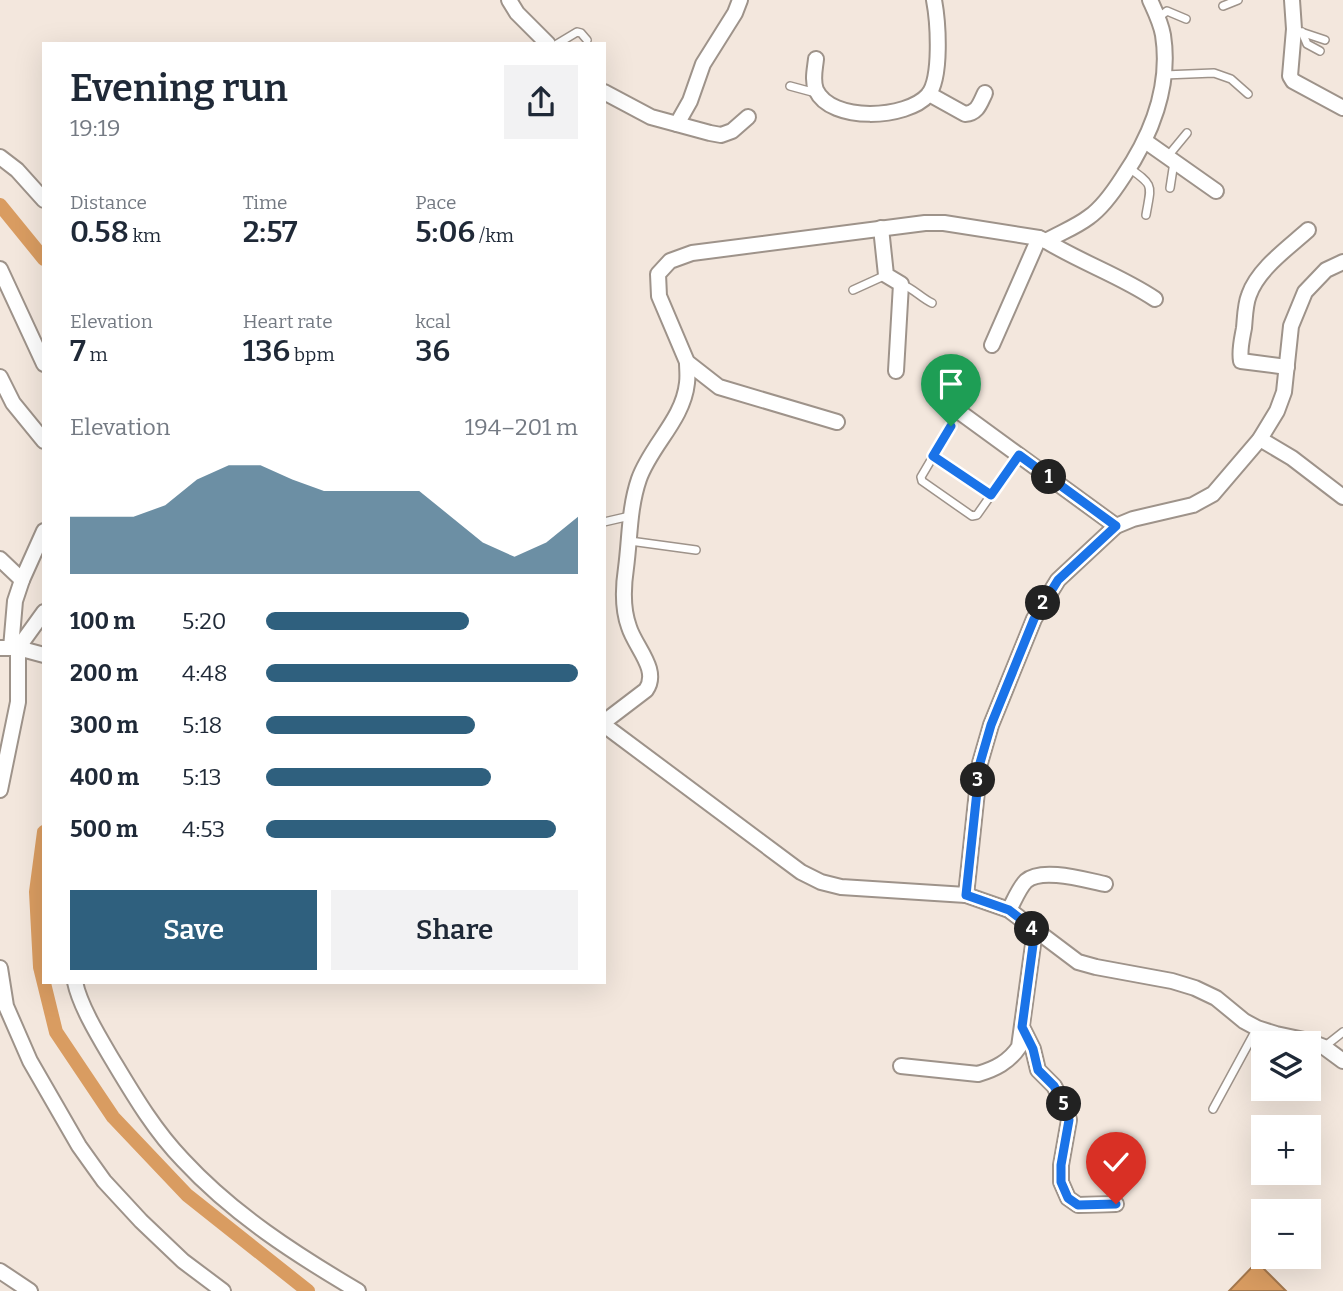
<!DOCTYPE html>
<html lang="en">
<head>
<meta charset="utf-8">
<style>
	body { margin:0; font-family:Bitter,serif; background:#f2f2f3; color:#1f2937; height:100vh; display:flex; flex-direction:column; font-size:26px; white-space:nowrap }
	* { box-sizing:border-box; margin:0 }
	p { font-size:23px; color:#747a83 }
	.icon { flex:none; width:38px; height:38px; fill:none; stroke:currentColor; stroke-width:2; stroke-linecap:round; stroke-linejoin:round }
	.map { position:relative; flex:1; overflow:hidden }
	.details { position:absolute; left:42px; top:42px; width:564px; height:942px; display:flex; flex-direction:column; background:#fff; border-radius:0px; box-shadow:0 7px 28px #0002 }
	.details>* { flex:none }
	.tools { position:absolute; left:1251px; top:1031px; display:grid; gap:14px }
	.tools a { display:grid; place-items:center; width:70px; height:70px; border-radius:0px; background:#fff; box-shadow:0 7px 28px #0002; font-size:35px }
	.pin { position:absolute; display:grid; place-items:center; width:60px; height:60px; color:#fff; margin:-72px -30px; border-radius:50% 50% 50% 0; rotate:-45deg; box-shadow:0 0 7px #0007 }
	.pin .icon { rotate:45deg }
	.km { position:absolute; width:35px; height:35px; margin:-18px; border-radius:50%; background:#222; color:#fff; font-size:19px; line-height:35px; text-align:center }
	.round { display:grid; place-items:center; flex:none; width:74px; height:74px; border-radius:0px; background:#f2f2f3 }
	.summary { display:flex; align-items:center; justify-content:space-between; height:119px; padding:0 28px }
	h1 { font-size:38px; font-weight:600; line-height:52px }
	.metrics { display:grid; grid-template-columns:repeat(3,1fr); gap:10px; height:119px; padding:7px 28px }
	.metrics div { display:grid; align-content:center }
	.metrics b { font-size:30px; font-weight:600 }
	.metrics small { font-size:19px; font-weight:400 }
	.metrics p { font-size:19px }
	.chart { height:196px; padding:14px 28px }
	.chart p { display:flex; justify-content:space-between }
	.chart svg { width:100%; height:126px; margin-top:7px; fill:#2f607e; opacity:.7 }
	.primary-button { display:flex; gap:14px; margin-top:auto; padding:14px 28px }
	.primary-button a { flex:1; height:80px; border-radius:0px; background:#2f607e; color:#fff; font-size:28px; font-weight:600; line-height:80px; text-align:center }
	.primary-button a+a { background:#f2f2f3; color:#1f2937 }
	ul { padding:0 28px; list-style:none; font-size:23px }
	li { display:grid; grid-template-columns:112px 84px 1fr; align-items:center; height:52px }
	li i { height:18px; border-radius:9px; background:#2f607e }
	.map>svg:first-child { display:block }
	.water { fill:#d99c61; stroke:#a3774d; stroke-width:2 }
	.lines { fill:none; stroke-linecap:round; stroke-linejoin:round }
	.canal { stroke:#d99c61; stroke-width:14 }
	.service-casing { stroke:#9e938a; stroke-width:10 }
	.minor-casing { stroke:#9e938a; stroke-width:18 }
	.service { stroke:#fff; stroke-width:7 }
	.minor { stroke:#fff; stroke-width:14 }
	.route-casing { stroke:#fff; stroke-width:14 }
	.route { stroke:#1a73e8; stroke-width:9 }
</style>
</head>
<body>
<div class="map">
<svg width="1343" height="1291" viewBox="0 0 1343 1291">
	<rect width="100%" height="100%" fill="#f3e7dd"/>
	<path class="water" d="M1257,1262l29,29h-57z"/>
	<g class="lines">
		<g class="canal">
			<path d="M0,205l44,54"/>
			<path d="M44,832l-8,60 4,75 16,65 57,85 74,78 121,96"/>
		</g>
		<g class="service-casing">
			<g id="service">
				<path d="M1223,6l15,-6"/>
				<path d="M1158,18l9,-7 19,8"/>
				<path d="M1295,30l30,10"/>
				<path d="M1302,32l5,12 13,7"/>
				<path d="M557,44l20,-12 4,1 6,7"/>
				<path d="M1164,75l50,-2 17,6 17,15"/>
				<path d="M790,86l26,7"/>
				<path d="M1168,156l19,-23"/>
				<path d="M1129,168c26,18 22,17 17,47"/>
				<path d="M1170,188l4,-26"/>
				<path d="M901,284c12,4 20,14 31,19"/>
				<path d="M853,290l33,-15"/>
				<path d="M951,426l-30,51 1,4 50,35 5,-1 42,-60"/>
				<path d="M933,456l58,39"/>
				<path d="M604,522l26,-6"/>
				<path d="M630,541l66,9"/>
				<path d="M1324,1047l19,-15"/>
				<path d="M1213,1109l44,-81"/>
			</g>
		</g>
		<g class="minor-casing">
			<g id="minor">
				<path d="M509,0l8,13 31,31"/>
				<path d="M1292,0l2,29 -4,47 3,5 50,27"/>
				<path d="M816,59c-1,10 -4,21 0,31 15,33 91,29 112,5 14,-17 10,-74 6,-95"/>
				<path d="M604,92l47,25 59,16 11,2 11,-4 16,-14"/>
				<path d="M929,94l36,20c13,-1 15,-11 20,-21"/>
				<path d="M677,124l13,-23 13,-37 32,-51 5,-13"/>
				<path d="M1145,141l71,50"/>
				<path d="M0,157l17,13 27,30"/>
				<path d="M881,228l5,47 15,9 -5,87"/>
				<path d="M1046,241c36,22 75,35 109,58"/>
				<path d="M0,269l44,95"/>
				<path d="M992,345l47,-107"/>
				<path d="M1287,367l-46,-6c-2,-11 1,-22 3,-33 1,-10 1,-23 5,-33 9,-26 39,-47 59,-65"/>
				<path d="M0,377l13,26 31,38"/>
				<path d="M950,405l166,121"/>
				<path d="M837,422l-118,-35 -32,-25 -28,-66 -1,-22 12,-13 22,-8 233,-30h19l95,15 7,3c14,-8 30,-14 43,-24 13,-9 25,-26 34,-40 28,-41 48,-91 40,-142 -2,-12 -8,-24 -13,-35"/>
				<path d="M1260,439l32,19 51,39"/>
				<path d="M0,559l22,21"/>
				<path d="M0,648h18l26,7"/>
				<path d="M11,648l4,-47 7,-21 22,-49"/>
				<path d="M604,722l42,-32c14,-20 -11,-43 -17,-63 -7,-19 -6,-39 -3,-59 4,-30 3,-60 13,-89 12,-34 44,-59 48,-96 1,-7 0,-14 0,-21"/>
				<path d="M604,725l197,147 20,10 20,5 125,8 43,15 69,52 18,5 76,14 23,7 21,10 28,23 13,7 19,6 33,7 15,6 19,14"/>
				<path d="M0,790l18,-88v-54l26,-36"/>
				<path d="M966,895l14,-132 11,-38 43,-106 24,-39 58,-54 17,-7 60,-14 20,-11 47,-55 17,-28 7,-19 7,-66 14,-34 21,-22 17,-8"/>
				<path d="M1009,910c5,-9 10,-22 17,-29 16,-14 59,-1 79,3"/>
				<path d="M0,968l6,38 24,55 49,85 25,35 37,40 42,40 40,30"/>
				<path d="M75,982c5,24 24,55 37,77 21,35 42,71 71,101 50,54 112,94 175,131"/>
				<path d="M1022,1027l11,22 5,21 16,16 12,22 3,12 -8,45v17l7,16 10,7 38,-1"/>
				<path d="M901,1066l77,8c17,-5 31,-12 41,-27l16,-117"/>
				<path d="M0,1271l30,20"/>
			</g>
		</g>
		<use href="#service" class="service"/>
		<use href="#minor" class="minor"/>
	</g>
	<g class="lines">
		<g class="route-casing">
			<path id="route" d="M951,426l-18,30 58,39 28,-40 97,71 -58,54 -24,39 -43,106 -11,38 -14,132 43,15 26,20 -13,97 11,22 5,21 16,16 12,22 3,12 -8,45v17l7,16 10,7 38,-1"/>
		</g>
		<use href="#route" class="route"/>
	</g>
</svg>
<div class="tools">
<a><svg class="icon" aria-label="layers" viewBox="0 0 24 24"><path d="M12 4l9 5-9 5-9-5zM3 14l9 5 9-5"/></svg></a>
<a>+</a>
<a>−</a>
</div>
<div class="pin" style="left:951px;top:426px;background:#1e9e55"><svg class="icon" aria-label="arrive" viewBox="0 0 24 24"><path d="M6 21V4h12l-3 4 3 4H6"/></svg></div>
<div class="pin" style="left:1116px;top:1204px;background:#d93025"><svg class="icon" aria-label="check" viewBox="0 0 24 24"><path d="M5 12l5 5 9-10"/></svg></div>
<b class="km" style="left:1049px;top:477px">1</b>
<b class="km" style="left:1043px;top:603px">2</b>
<b class="km" style="left:978px;top:780px">3</b>
<b class="km" style="left:1032px;top:929px">4</b>
<b class="km" style="left:1064px;top:1104px">5</b>
<section class="details">
<div class="summary"><div><h1>Evening run</h1><p>19:19</p></div><a class="round"><svg class="icon" aria-label="share" viewBox="0 0 24 24"><path d="M12 15V3M7 8l5-5 5 5M5 13v7h14v-7"/></svg></a></div>
<div class="metrics">
<div><p>Distance</p><b>0.58<small> km</small></b></div>
<div><p>Time</p><b>2:57</b></div>
<div><p>Pace</p><b>5:06<small> /km</small></b></div>
</div>
<div class="metrics">
<div><p>Elevation</p><b>7<small> m</small></b></div>
<div><p>Heart rate</p><b>136<small> bpm</small></b></div>
<div><p>kcal</p><b>36</b></div>
</div>
<div class="chart"><p><span>Elevation</span>194–201 m</p>
<svg viewBox="0 0 160 44" preserveAspectRatio="none"><path d="M0 44V24L10 24L20 24L30 20L40 11L50 6L60 6L70 11L80 15L90 15L100 15L110 15L120 24L130 33L140 38L150 33L160 24V44z"/></svg>
</div>
<ul>
<li><b>100 m</b>5:20<i style="width:65%"></i></li>
<li><b>200 m</b>4:48<i style="width:100%"></i></li>
<li><b>300 m</b>5:18<i style="width:67%"></i></li>
<li><b>400 m</b>5:13<i style="width:72%"></i></li>
<li><b>500 m</b>4:53<i style="width:93%"></i></li>
</ul>
<div class="primary-button"><a>Save</a><a>Share</a></div>
</section>
</div>
</body>
</html>
